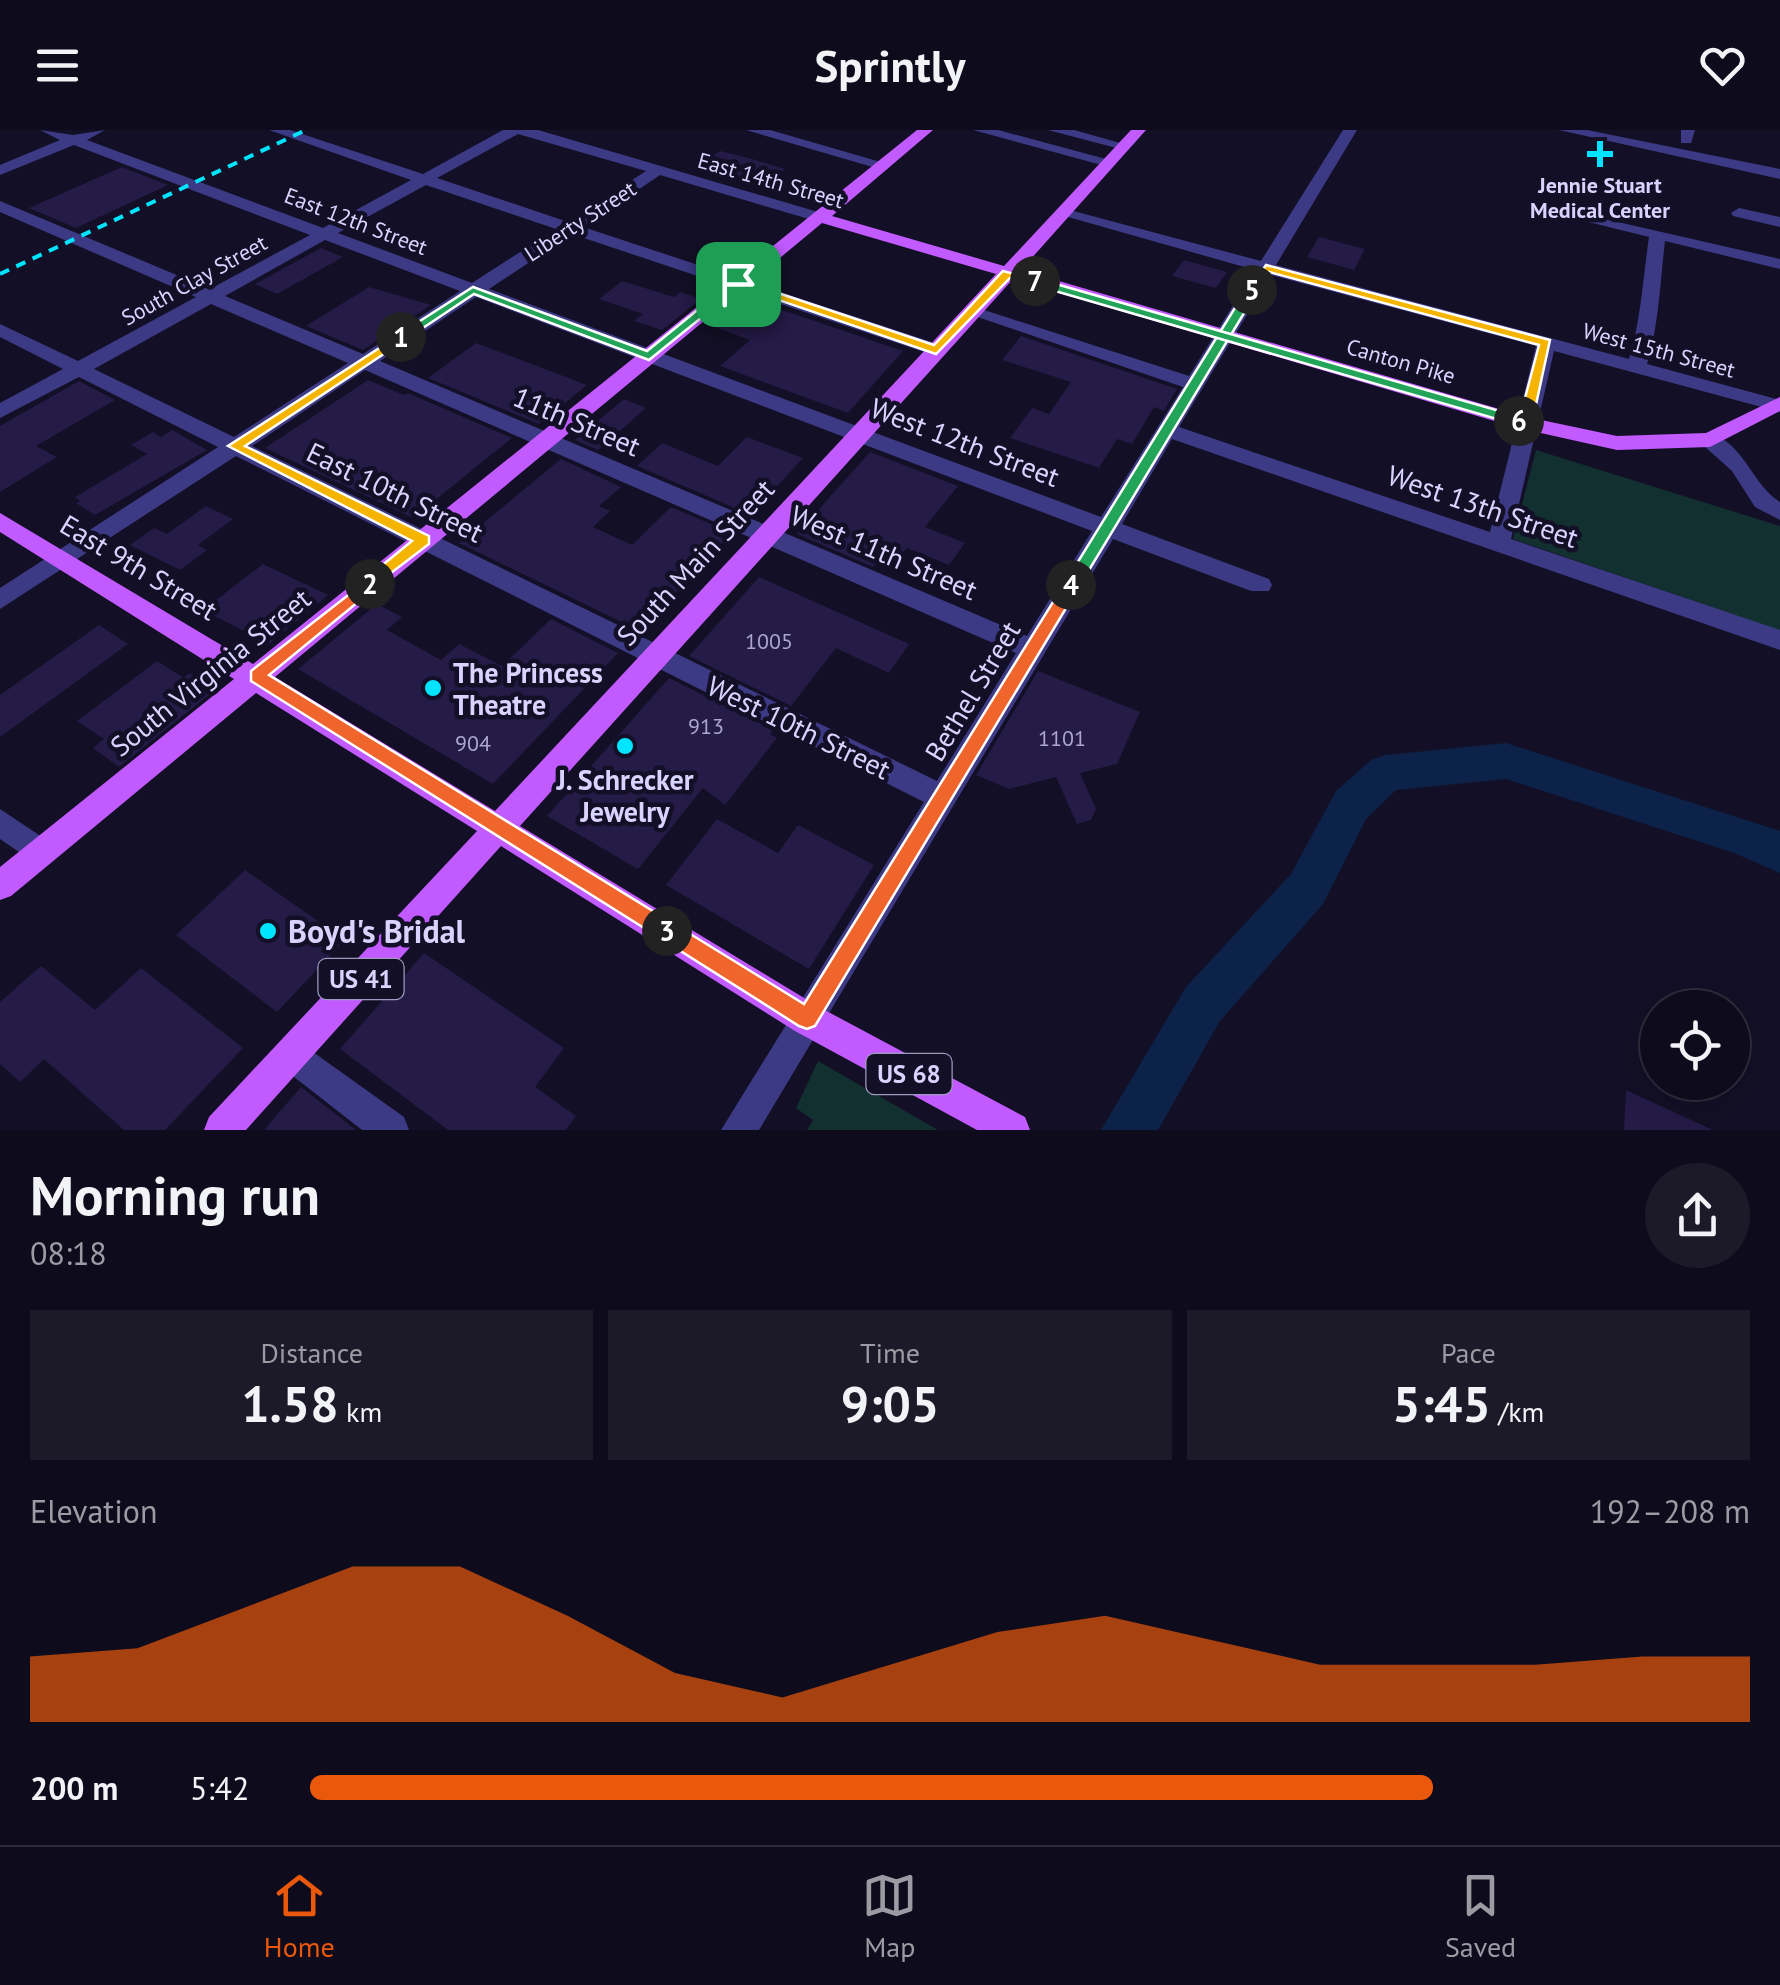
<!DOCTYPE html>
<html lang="en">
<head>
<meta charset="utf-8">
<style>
	body { margin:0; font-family:"PT Sans",sans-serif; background:#1c1929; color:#f1f3f6; height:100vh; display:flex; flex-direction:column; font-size:38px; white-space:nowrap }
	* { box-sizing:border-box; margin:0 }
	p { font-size:32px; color:#9b9ba3 }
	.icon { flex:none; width:55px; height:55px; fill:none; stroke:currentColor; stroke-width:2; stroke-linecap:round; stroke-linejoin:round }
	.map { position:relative; height:1000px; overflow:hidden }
	.drawer { display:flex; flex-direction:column; background:#0e0b1c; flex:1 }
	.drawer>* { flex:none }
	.controls { position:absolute; left:1640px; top:860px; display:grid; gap:20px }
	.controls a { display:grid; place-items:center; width:110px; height:110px; border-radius:50%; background:#0e0b1c; box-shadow:0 10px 40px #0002,0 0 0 2px #2e2b3b; font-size:50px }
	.pin { position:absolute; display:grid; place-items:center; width:85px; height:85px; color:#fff; margin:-42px; border-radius:20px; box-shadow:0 5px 15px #0006 }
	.km { position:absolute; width:50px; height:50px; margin:-25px; border-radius:50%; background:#222; color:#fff; font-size:28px; line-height:50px; text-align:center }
	.round { display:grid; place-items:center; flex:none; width:105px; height:105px; border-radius:52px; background:#1c1929 }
	.headline { display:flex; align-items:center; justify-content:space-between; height:170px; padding:0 30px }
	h1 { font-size:55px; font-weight:800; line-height:75px }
	.stats { display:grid; grid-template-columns:repeat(3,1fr); gap:15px; height:170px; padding:10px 30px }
	.stats div { display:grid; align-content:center; border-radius:0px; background:#1c1929; text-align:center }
	.stats b { font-size:50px; font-weight:800 }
	.stats small { font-size:28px; font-weight:400 }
	.stats p { font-size:28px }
	.chart { height:280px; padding:20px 30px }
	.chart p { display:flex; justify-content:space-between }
	.chart svg { width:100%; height:180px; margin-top:10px; fill:#ea580c; opacity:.7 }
	ul { padding:0 30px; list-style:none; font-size:32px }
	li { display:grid; grid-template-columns:160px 120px 1fr; align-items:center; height:75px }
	li i { height:25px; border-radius:12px; background:#ea580c }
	header { display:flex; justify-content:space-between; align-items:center; height:130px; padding:0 30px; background:#0e0b1c; font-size:45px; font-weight:800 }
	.menu { display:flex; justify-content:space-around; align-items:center; height:140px; border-top:2px solid #2e2b3b; background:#0e0b1c; font-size:28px; color:#9b9ba3 }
	.menu a { display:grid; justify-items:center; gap:5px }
	.menu .selected { color:#ea580c }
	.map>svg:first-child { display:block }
	.green { fill:#12302f }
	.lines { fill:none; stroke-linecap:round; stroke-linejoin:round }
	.river { fill:#0c2248; fill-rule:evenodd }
	.building { fill:#241b47 }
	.minor { fill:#3d3a85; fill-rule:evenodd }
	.major { fill:#c25bff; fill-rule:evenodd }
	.rail { stroke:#00e5ff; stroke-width:4; stroke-dasharray:10 8; stroke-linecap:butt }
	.split-1 { fill:#22a559; stroke:#fff; stroke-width:2.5 }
	.split-2 { fill:#f5b400; stroke:#fff; stroke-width:2.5 }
	.split-3 { fill:#f0652b; stroke:#fff; stroke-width:2.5 }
	.split-4 { fill:#f0652b; stroke:#fff; stroke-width:2.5 }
	.split-5 { fill:#22a559; stroke:#fff; stroke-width:2.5 }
	.split-6 { fill:#f5b400; stroke:#fff; stroke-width:2.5 }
	.split-7 { fill:#22a559; stroke:#fff; stroke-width:2.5 }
	.split-8 { fill:#f5b400; stroke:#fff; stroke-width:2.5 }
	.poi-dot { fill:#00e5ff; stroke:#130f26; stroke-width:4 }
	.labels { text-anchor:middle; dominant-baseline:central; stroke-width:9; stroke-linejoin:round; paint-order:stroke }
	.far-street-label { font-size:22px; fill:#d9d4ff; stroke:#130f26 }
	.far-poi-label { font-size:22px; font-weight:bold; fill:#d9d4ff; stroke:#130f26 }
	.number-label { font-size:22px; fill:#aca6d1 }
	.shield { fill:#130f26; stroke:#9e99be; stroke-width:2.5 }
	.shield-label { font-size:25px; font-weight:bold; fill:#d9d4ff }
	.street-label { font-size:28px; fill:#d9d4ff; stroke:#130f26 }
	.poi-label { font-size:28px; font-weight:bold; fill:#d9d4ff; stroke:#130f26; text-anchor:start }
	.near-poi-label { font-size:32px; font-weight:bold; fill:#d9d4ff; stroke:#130f26; text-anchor:start }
</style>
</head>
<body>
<header><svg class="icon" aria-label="menu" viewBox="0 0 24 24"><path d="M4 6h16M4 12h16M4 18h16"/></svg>Sprintly<svg class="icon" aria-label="heart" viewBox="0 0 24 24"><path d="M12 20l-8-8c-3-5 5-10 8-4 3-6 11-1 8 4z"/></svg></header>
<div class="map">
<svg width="1780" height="1000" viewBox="0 0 1780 1000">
	<rect width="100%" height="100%" fill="#130f26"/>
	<g class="green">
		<path d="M1536,320l244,76v105l-267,-92z"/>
		<path d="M818,931l120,69h-131l6,-10 -17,-12z"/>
	</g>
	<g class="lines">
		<path class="river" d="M1506,613l274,88v42l-46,-20 -228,-74 -110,11 -30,29 -43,85 -103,117 -62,109h-57l85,-143 105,-113 45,-83 35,-31 15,-5z"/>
	</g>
	<g class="building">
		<path d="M720,21l32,8 33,10 -21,16 -65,-19z"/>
		<path d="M122,37l46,18 -92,43 -47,-20z"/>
		<path d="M1319,107l46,12 -11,21 -47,-13z"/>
		<path d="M321,118l22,9 -66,37 -22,-10z"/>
		<path d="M1184,130l43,12 -11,16 -44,-12z"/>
		<path d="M622,151l52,16 6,-5 21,7 -39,31 -28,-9 9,-7 -44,-15z"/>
		<path d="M369,157l62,18 -68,45 -57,-24z"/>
		<path d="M747,168l62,21 94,32 -55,62 -128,-47 30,-26 -44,-16 21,-17 7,2z"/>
		<path d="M1021,206l156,53 -13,22 -10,-4 -22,37 -15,-5 -18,29 -89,-30 22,-30 17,6 22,-32 -69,-22z"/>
		<path d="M476,213l111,42 -48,39 -111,-46z"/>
		<path d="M368,250l36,15 4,-2 104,45 -99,80 -148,-70z"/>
		<path d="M79,251l36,19 -79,46 21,11 -57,35v-66z"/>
		<path d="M624,269l22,9 -48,42 -23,-10z"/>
		<path d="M172,300l35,20 -112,65 -19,-12 4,-2 -5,-4 72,-43 -16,-9 22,-13 8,5z"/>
		<path d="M747,307l56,21 -52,57 -114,-49 25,-23 56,23z"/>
		<path d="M870,322l88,34 -33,41 40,16 -16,22 -42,-17 -11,13 -14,-6 -9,12 -76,-33z"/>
		<path d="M561,329l60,28 -22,19 11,5 -17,16 39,18 39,-38 61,26 -92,98 -181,-88z"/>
		<path d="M206,376l27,13 -35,26 9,5 -27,20 -50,-25 24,-17 13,6z"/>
		<path d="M263,434l65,31 -59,49 -66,-34z"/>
		<path d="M759,447l94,42 56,25 -20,29 -53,-25 -45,58 -102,-50z"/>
		<path d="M377,474l25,13 -15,13 54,30 18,-16 43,22 49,-47 67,34 -125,131 -195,-115z"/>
		<path d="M99,495l29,19 -128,93v-42z"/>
		<path d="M157,531l27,17 5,-5 26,17 -96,77 -26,-19 11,-9 -27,-18z"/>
		<path d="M1038,541l102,41 -23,52 -37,9 16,36 -5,11 -14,4 -21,-47 -47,12 -33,-14z"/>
		<path d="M669,548l104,52 -3,4 7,4 -52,67 -22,-17 -65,81 -91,-53z"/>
		<path d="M717,689l61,34 20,-28 76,40 -65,104 -143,-84z"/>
		<path d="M245,740l100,70 -68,72 -101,-77z"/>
		<path d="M424,823l140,95 -29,39 41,29 -10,14h-118l-108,-81z"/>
		<path d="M41,836l54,44 46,-42 102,80 -78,82h-41l-80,-71 -24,23 -20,-18v-62z"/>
		<path d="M301,957l55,43h-92z"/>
		<path d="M1626,960l87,40h-89z"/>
	</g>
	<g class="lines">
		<g class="minor">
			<path d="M40,0l33,5 32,-5 -18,10 236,88 88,-48 -142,-50h21l133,44 80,-44h35l287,84v6l-6,2 -159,-47 -77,52 361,119v8h-14l-358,-120 -83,55 612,228 82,-130 -220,-75 3,-4h12l211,68 66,-106 -201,-57 8,-5 199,53 82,-131h14l-81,135 353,94c12,-39 14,-81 20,-122l-97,-24v-6l228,52v10l-115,-28c-5,42 -6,83 -18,123l133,36v12l-226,-61 -43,188 269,91v20l-608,-211 -50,85 147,55 3,6 -3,6h-18l-138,-52 -354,591h-38l203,-328 -688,-346 -236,153v-21l218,-141 -139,-70 -79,41v-15l63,-34 -63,-32v-13l78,37 118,-64 -196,-85v-11l210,88 100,-54 -236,-90 -74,30v-10l60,-25zM518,4l128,37 -78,51 -131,-44zM426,55l130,44 -84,54 -134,-50zM325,110l135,51 -97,63 -138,-58zM1271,145l265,71 -46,186 -311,-105zM476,167l616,234 -65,105 -647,-275zM211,174l137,59 -114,74 -140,-68zM365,240l651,283 -79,128 -685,-335z"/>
			<path d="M746,0h24l121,35 -8,5z"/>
			<path d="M973,0h25l119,32 -8,5z"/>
			<path d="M1048,0h26l57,16 -7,4z"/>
			<path d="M1559,0h28l193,39v10z"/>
			<path d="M1681,0h14l-4,13h-10z"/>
			<path d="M1739,78l41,9v10l-47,-11 -2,-3z"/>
			<path d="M1710,303c35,11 42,52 70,69v18l-25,-13 -23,-36 -29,-26 -4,-5z"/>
			<path d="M0,679l51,34 5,10 -5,10 -10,4 -41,-28z"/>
			<path d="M292,907l112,80 5,13h-47l-82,-64 -5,-12 5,-12z"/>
		</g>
		<path class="major" d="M917,0h16l-101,86 172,50 127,-136h15l-125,140 506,147 90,19 89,-3 74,-36v14l-70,36 -93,3 -99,-22 -505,-149 -493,547 299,181 206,110 5,13h-53l-182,-99 -294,-185 -255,284h-42l5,-13 268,-286 -221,-138 -245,203 -11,4v-33l234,-188 -234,-147v-19l253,151zM822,93l174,51 -501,537 -220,-134z"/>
		<path class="rail" d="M0,144l306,-144"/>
	</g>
	<path class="split-1" d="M733,151l10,3 -94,76 -175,-66 -69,46 -10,-3 78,-50 174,64z"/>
	<path class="split-2" d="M401,204l4,6 -160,106 184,90v8l-59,45 -8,-5 2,-4 48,-39 -184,-95z"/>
	<path class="split-3" d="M370,448l7,6 -2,4 -106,87 405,249v14h-14l-409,-257v-10z"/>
	<path class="split-4" d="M1071,450l8,5 -2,5 -262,436 -8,3 -8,-3 -139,-88v-14h14l130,80 262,-423z"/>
	<path class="split-5" d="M1252,157l6,3 -181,300h-11v-9l180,-291z"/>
	<path class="split-6" d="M1266,135l284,75 -18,83 -7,5 -13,-7 8,-4 19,-72 -270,-73 -13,21h-8z"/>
	<path class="split-7" d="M1035,148l489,140 2,3 -12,3 -483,-140z"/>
	<path class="split-8" d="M1003,141l38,10 -6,4 -25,-7 -74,76 -204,-70 10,-3 192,64z"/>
	<g class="poi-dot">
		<path d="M1595 9h10v10h10v10h-10v10h-10v-10h-10v-10h10z"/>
		<circle cx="433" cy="558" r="10"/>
		<circle cx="625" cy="616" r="10"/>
		<circle cx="268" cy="801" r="10"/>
	</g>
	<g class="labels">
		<g class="far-street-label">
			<text transform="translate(771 50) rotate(16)">East 14th Street</text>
			<text transform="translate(356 91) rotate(21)">East 12th Street</text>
			<text transform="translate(580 91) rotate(-33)">Liberty Street</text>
			<text transform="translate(194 150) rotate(-29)">South Clay Street</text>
			<text transform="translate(1659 220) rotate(15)">West 15th Street</text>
			<text transform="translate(1401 231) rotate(16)">Canton Pike</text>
		</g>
		<g class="far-poi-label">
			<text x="1600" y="55">Jennie Stuart<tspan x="1600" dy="25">Medical Center</tspan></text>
		</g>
		<g class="number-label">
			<text x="769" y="511">1005</text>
			<text x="706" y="596">913</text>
			<text x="1062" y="608">1101</text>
			<text x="473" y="613">904</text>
		</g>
		<g class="shield">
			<rect x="318.5" y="829" width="85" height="40" rx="8"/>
			<rect x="866.5" y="924" width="85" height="40" rx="8"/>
		</g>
		<g class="shield-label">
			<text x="361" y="849">US 41</text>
			<text x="909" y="944">US 68</text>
		</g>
		<g class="street-label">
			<text transform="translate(577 291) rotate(23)">11th Street</text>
			<text transform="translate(965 312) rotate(21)">West 12th Street</text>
			<text transform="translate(395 362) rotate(26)">East 10th Street</text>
			<text transform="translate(1483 376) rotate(19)">West 13th Street</text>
			<text transform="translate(884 422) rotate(23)">West 11th Street</text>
			<text transform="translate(695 432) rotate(-47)">South Main Street</text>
			<text transform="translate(139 437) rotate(31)">East 9th Street</text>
			<text transform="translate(210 542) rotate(-39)">South Virginia Street</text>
			<text transform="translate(972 561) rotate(-59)">Bethel Street</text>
			<text transform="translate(799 597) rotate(26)">West 10th Street</text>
		</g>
		<g class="poi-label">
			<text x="453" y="542">The Princess<tspan x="453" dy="32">Theatre</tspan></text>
			<text x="625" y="649" text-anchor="middle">J. Schrecker<tspan x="625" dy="32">Jewelry</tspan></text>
		</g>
		<g class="near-poi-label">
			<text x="288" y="801">Boyd's Bridal</text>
		</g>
	</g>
</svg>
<div class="controls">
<a><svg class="icon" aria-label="locate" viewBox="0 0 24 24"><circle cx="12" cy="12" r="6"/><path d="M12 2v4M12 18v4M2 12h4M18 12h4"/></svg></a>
</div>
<div class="pin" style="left:738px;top:154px;background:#1e9e55"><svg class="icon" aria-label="arrive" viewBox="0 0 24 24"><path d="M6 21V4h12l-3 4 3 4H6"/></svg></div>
<b class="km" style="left:401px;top:207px">1</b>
<b class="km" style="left:370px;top:454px">2</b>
<b class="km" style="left:667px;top:801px">3</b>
<b class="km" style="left:1071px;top:455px">4</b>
<b class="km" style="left:1252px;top:160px">5</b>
<b class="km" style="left:1519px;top:291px">6</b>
<b class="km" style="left:1035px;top:151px">7</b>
</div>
<section class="drawer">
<div class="headline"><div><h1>Morning run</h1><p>08:18</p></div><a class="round"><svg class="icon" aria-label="share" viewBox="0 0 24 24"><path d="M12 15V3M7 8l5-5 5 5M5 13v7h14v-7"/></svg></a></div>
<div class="stats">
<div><p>Distance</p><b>1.58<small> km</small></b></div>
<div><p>Time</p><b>9:05</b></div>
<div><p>Pace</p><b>5:45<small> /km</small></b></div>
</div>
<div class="chart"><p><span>Elevation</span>192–208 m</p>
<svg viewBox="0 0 160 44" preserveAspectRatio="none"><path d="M0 44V28L10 26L20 16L30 6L40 6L50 18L60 32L70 38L80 30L90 22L100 18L110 24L120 30L130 30L140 30L150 28L160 28V44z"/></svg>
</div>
<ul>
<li><b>200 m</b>5:42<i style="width:78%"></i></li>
</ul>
</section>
<nav class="menu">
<a class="selected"><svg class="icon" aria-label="home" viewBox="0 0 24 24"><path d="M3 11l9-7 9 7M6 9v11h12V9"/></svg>Home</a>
<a><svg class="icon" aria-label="map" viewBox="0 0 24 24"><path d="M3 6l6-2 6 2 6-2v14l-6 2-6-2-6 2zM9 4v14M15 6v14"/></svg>Map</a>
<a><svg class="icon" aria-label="saved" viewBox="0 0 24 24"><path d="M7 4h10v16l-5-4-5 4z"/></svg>Saved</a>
</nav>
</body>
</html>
